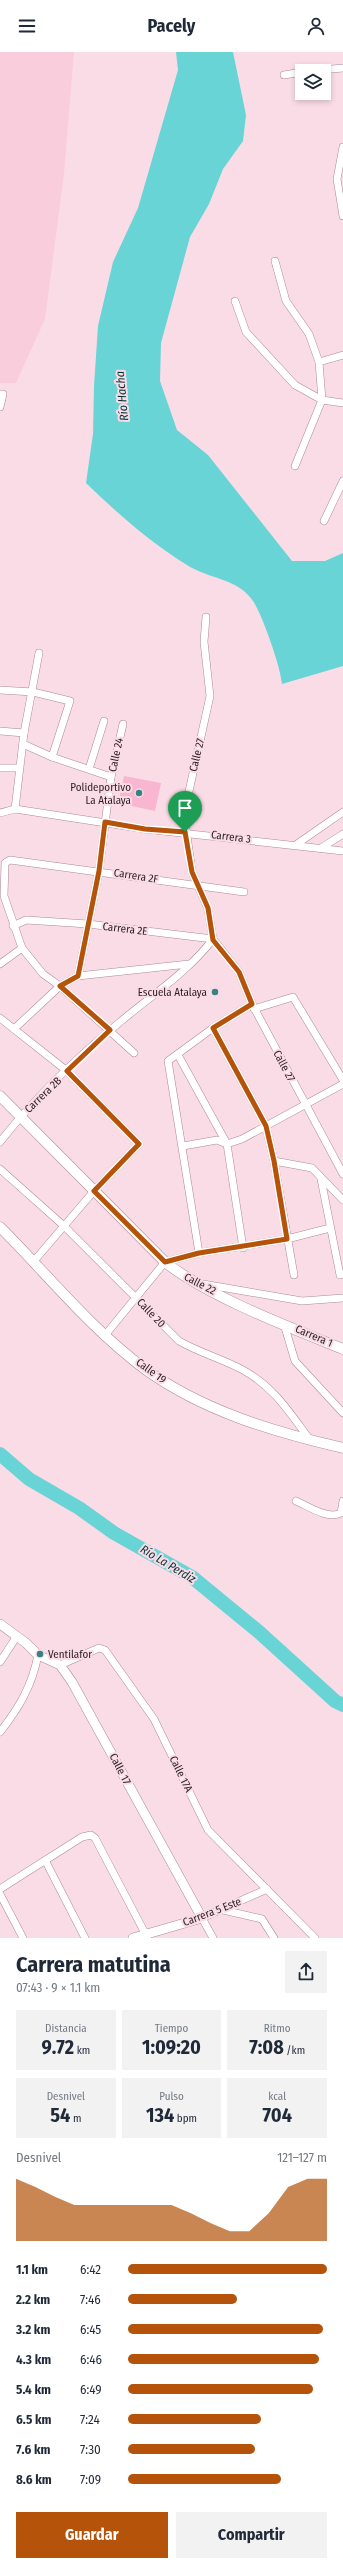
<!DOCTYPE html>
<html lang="es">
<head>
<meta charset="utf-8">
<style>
	body { margin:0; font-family:"Fira Sans Condensed",sans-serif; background:#f2f2f3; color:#1f2937; height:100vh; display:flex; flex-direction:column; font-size:15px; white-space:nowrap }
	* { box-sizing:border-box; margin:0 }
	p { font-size:13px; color:#747a83 }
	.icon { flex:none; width:22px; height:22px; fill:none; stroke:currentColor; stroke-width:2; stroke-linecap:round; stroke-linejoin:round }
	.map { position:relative; height:1886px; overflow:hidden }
	.drawer { display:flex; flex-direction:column; background:#fff; flex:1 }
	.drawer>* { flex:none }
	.fabs { position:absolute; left:295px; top:12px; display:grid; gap:8px }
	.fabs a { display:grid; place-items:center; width:36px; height:36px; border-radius:0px; background:#fff; box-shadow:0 2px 6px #0003; font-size:20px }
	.pin { position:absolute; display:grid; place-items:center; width:34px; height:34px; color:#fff; margin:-41px -17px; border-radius:50% 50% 50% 0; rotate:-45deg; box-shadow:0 0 4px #0007 }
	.pin .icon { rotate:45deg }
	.round { display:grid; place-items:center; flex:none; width:42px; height:42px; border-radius:0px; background:#f2f2f3 }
	.overview { display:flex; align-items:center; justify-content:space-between; height:68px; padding:0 16px }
	h1 { font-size:22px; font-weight:700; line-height:30px }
	.figures { display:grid; grid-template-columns:repeat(3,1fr); gap:6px; height:68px; padding:4px 16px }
	.figures div { display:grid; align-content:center; border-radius:0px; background:#f2f2f3; text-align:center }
	.figures b { font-size:20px; font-weight:700 }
	.figures small { font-size:11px; font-weight:400 }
	.figures p { font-size:11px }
	.chart { height:112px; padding:8px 16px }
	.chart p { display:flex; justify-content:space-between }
	.chart svg { width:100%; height:72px; margin-top:4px; fill:#b45309; opacity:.7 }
	.action { display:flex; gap:8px; margin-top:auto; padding:8px 16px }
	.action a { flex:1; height:46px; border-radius:0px; background:#b45309; color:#fff; font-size:16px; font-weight:700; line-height:46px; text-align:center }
	.action a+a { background:#f2f2f3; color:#1f2937 }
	ul { padding:0 16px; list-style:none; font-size:13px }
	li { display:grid; grid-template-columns:64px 48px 1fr; align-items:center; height:30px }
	li i { height:10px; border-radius:5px; background:#b45309 }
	header { display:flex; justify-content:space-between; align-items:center; height:52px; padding:0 16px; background:#fff; font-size:18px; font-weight:700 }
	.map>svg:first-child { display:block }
	.built { fill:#facddd }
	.green { fill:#f9b6d0 }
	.water { fill:#68d4d5 }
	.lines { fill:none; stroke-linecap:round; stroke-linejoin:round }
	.river { stroke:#68d4d5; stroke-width:14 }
	.street-casing { stroke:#ac8996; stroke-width:8 }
	.secondary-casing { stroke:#ac8996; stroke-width:10 }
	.primary-casing { stroke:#ac8996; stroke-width:11 }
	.street { stroke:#fff; stroke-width:7 }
	.secondary { stroke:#fff; stroke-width:9 }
	.primary { stroke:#fff; stroke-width:10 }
	.route-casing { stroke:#fff; stroke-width:8 }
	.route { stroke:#b45309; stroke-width:5 }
	.poi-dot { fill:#398182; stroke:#fadce7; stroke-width:1.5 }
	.labels { text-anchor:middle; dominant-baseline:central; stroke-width:4; stroke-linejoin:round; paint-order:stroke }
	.street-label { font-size:11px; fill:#2c1e23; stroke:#fadce7 }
	.poi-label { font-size:11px; fill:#2c1e23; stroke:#fadce7; text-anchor:end }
	.water-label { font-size:12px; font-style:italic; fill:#003536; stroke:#fadce7 }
</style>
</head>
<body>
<header><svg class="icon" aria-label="menu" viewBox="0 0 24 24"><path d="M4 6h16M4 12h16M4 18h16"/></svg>Pacely<svg class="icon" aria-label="person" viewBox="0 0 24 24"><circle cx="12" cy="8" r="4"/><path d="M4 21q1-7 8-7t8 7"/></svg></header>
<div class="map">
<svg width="343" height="1886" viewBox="0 0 343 1886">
	<rect width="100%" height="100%" fill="#fadce7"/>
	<path class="built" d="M0,0h74l-10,122 -19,145 -29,64h-16z"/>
	<path class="green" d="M124,724l37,7 -6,28 -37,-8z"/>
	<path class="water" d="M176,0h57l13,63 -3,26 -20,28 -14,35 -19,33 -29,106 -1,38 17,49 31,25 84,106h33l18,-8v113l-61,18c-1,-16 -20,-70 -29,-83 -15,-23 -45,-22 -66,-36 -37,-23 -69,-51 -101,-82l7,-49 1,-48 4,-60 15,-64 25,-54 40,-138z"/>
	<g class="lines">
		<path class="river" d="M0,1402l29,25 50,29 35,25 78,44 67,55 76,69 8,4"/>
		<g class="street-casing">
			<g id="street">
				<path d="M310,19l33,-3"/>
				<path d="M284,23l18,-3"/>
				<path d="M343,95l-6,32 6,37"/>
				<path d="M275,209l11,40 23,33 10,28 3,38 -27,66"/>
				<path d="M235,249l11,31 49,53 27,15 21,3"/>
				<path d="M319,310l24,-7"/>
				<path d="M0,342h3l-3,13"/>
				<path d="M324,469l19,-40"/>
				<path d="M206,565l-2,25 6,54 -26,118 8,58 16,37 5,30 26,33 13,32 91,170"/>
				<path d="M0,638l33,2 37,9 -18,56"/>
				<path d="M0,679l24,2"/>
				<path d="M23,692l29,13 59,20"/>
				<path d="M0,716h19"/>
				<path d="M89,717l15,-48"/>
				<path d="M15,757l9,-76 15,-80"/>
				<path d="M0,761l15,-4 130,20 198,22"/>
				<path d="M297,792l46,-32"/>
				<path d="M321,796l22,-14"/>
				<path d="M13,874l13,-6 62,4 125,15"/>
				<path d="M0,912l22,-16"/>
				<path d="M78,924l21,-105 12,-94 12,-53"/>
				<path d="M254,957l39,-12 50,83"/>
				<path d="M0,966l67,53 72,73 -45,47 -60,70"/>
				<path d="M213,976l53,98 8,35 20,114"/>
				<path d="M14,977l46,-43 18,-10 111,-12"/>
				<path d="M134,1001l-74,-67 -17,-12 -21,-26 -18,-52 1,-33 5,-3 234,32"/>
				<path d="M178,1003l49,89 16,104"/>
				<path d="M0,1090c33,-42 79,-86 120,-120 32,-27 68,-50 93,-83"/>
				<path d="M183,1094l34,-6 10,4 15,-5 101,-55"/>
				<path d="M274,1109l38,7 31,32"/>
				<path d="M0,1117l64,57 115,115c21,12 44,18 64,29 31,17 47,43 67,70"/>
				<path d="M321,1127l19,96 3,-1"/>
				<path d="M199,1201l-31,-192 45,-33 39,-24"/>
				<path d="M203,1232l99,17 41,-3"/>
				<path d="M284,1272l11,37 48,52"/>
				<path d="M106,1282l59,-72 34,-9 88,-14 43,-11"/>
				<path d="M296,1449c12,5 32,19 45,12l2,-12"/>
				<path d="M0,1610l17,-26"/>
				<path d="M60,1613l39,-17 6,2 49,69 54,111 107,108"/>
				<path d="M0,1680c19,-24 32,-46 38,-77"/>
				<path d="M45,1808l40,78"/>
				<path d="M0,1837l82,-52 9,-2 4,3 52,99"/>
				<path d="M0,1842l23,44"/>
				<path d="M223,1858l39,9 12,19"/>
				<path d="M213,1886l-11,-20 65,-29"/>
			</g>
		</g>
		<g class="secondary-casing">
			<path id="secondary" d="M0,1572l26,19 12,12 22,10 12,17 130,236 -69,20"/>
		</g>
		<g class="primary-casing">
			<g id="primary">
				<path d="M0,1044l165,166c44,35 124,65 178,87"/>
				<path d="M0,1175c47,47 91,102 145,142 58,42 129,63 198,79"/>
			</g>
		</g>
		<use href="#street" class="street"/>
		<use href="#secondary" class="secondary"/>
		<use href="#primary" class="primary"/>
	</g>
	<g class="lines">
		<g class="route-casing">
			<path id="route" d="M105,770l40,7 40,3 7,40 16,36 5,32 26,32 13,32 -39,24 53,98 8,35 13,78 -88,14 -34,9 -71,-71 45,-47 -72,-73 43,-41 -50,-44 18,-10 21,-105z"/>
		</g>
		<use href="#route" class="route"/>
	</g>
	<g class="poi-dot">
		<circle cx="139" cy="741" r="4"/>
		<circle cx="215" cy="940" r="4"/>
		<circle cx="40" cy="1602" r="4"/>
	</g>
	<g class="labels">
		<g class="street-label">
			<text transform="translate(116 703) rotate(-78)">Calle 24</text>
			<text transform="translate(197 703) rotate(-77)">Calle 27</text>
			<text transform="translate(231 785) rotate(7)">Carrera 3</text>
			<text transform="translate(136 824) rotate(9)">Carrera 2F</text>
			<text transform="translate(125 877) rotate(7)">Carrera 2E</text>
			<text transform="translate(284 1014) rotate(62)">Calle 27</text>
			<text transform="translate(43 1043) rotate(-44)">Carrera 2B</text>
			<text transform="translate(200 1232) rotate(27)">Calle 22</text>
			<text transform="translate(151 1261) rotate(46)">Calle 20</text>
			<text transform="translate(314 1284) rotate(23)">Carrera 1</text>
			<text transform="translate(151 1319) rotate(36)">Calle 19</text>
			<text transform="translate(120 1717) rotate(63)">Calle 17</text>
			<text transform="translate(181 1722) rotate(64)">Calle 17A</text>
			<text transform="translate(212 1860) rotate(-21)">Carrera 5 Este</text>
		</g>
		<g class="poi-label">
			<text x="131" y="735">Polideportivo<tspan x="131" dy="13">La Atalaya</tspan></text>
			<text x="207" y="940">Escuela Atalaya</text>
			<text x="48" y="1602" text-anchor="start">Ventilafor</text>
		</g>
		<g class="water-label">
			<text transform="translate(122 344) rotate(-95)">Río Hacha</text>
			<text transform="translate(168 1512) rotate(31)">Río La Perdiz</text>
		</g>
	</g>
</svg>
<div class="fabs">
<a><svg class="icon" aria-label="layers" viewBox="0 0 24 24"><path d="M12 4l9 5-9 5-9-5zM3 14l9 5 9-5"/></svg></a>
</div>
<div class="pin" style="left:185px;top:780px;background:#1e9e55"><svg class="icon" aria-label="arrive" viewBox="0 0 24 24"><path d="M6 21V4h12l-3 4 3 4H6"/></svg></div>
</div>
<section class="drawer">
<div class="overview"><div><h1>Carrera matutina</h1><p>07:43 · 9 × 1.1 km</p></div><a class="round"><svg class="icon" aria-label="share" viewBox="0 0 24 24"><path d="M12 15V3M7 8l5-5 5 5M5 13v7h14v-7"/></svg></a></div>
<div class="figures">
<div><p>Distancia</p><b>9.72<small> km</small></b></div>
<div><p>Tiempo</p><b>1:09:20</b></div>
<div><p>Ritmo</p><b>7:08<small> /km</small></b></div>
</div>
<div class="figures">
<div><p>Desnivel</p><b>54<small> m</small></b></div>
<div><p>Pulso</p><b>134<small> bpm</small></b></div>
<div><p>kcal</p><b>704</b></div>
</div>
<div class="chart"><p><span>Desnivel</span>121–127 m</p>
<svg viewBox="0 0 160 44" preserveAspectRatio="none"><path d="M0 44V6L10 11L20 17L30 22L40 22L50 22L60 22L70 22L80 22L90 27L100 33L110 38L120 38L130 27L140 11L150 6L160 6V44z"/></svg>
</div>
<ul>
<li><b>1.1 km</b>6:42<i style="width:100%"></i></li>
<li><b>2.2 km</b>7:46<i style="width:55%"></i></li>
<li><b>3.2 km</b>6:45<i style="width:98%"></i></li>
<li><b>4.3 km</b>6:46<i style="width:96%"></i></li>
<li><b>5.4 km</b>6:49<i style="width:93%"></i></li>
<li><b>6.5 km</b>7:24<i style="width:67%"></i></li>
<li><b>7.6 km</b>7:30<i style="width:64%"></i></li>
<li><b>8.6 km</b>7:09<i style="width:77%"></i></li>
</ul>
<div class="action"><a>Guardar</a><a>Compartir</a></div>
</section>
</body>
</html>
